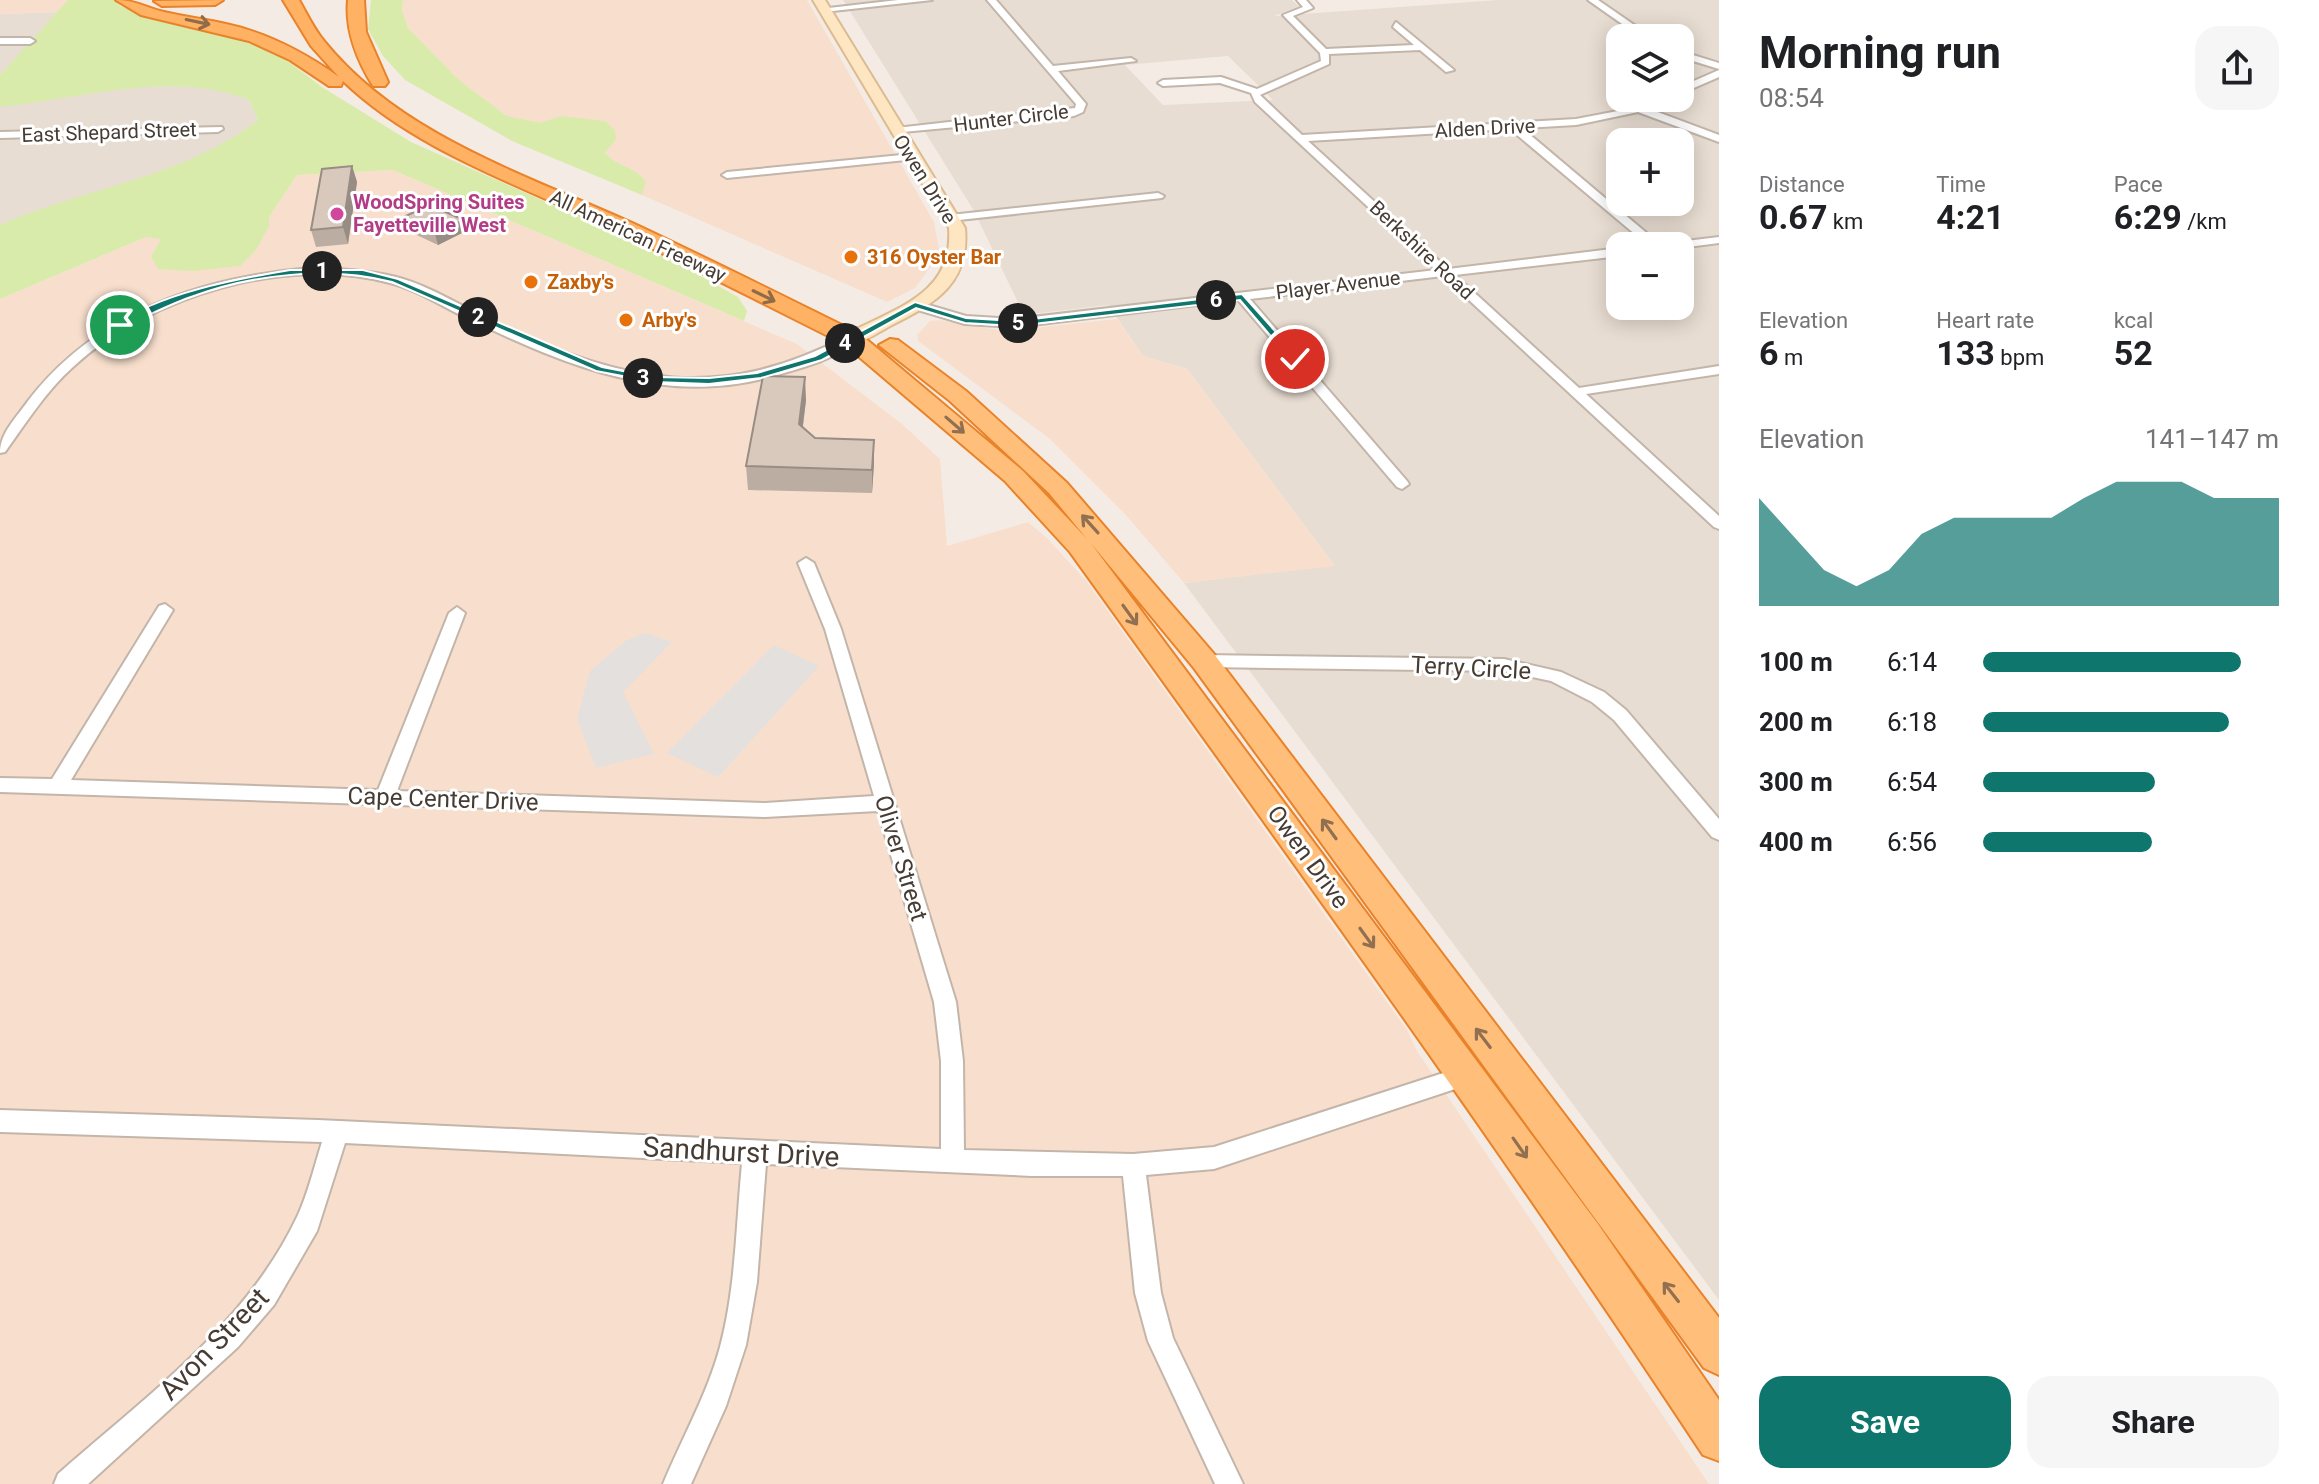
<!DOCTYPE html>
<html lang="en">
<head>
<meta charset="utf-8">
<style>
	body { margin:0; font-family:Roboto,sans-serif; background:#f6f6f6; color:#202124; height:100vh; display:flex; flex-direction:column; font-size:30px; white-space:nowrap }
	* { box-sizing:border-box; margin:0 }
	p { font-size:26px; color:#757577 }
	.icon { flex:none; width:44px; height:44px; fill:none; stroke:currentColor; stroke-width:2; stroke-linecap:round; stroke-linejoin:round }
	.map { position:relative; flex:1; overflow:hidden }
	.details { display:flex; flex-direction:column; background:#fff; width:600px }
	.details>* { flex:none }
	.controls { position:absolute; left:1606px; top:24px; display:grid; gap:16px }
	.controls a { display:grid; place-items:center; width:88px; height:88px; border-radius:16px; background:#fff; box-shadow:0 4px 20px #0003; font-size:40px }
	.pin { position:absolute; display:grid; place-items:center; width:68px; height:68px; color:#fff; margin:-34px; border:4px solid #fff; border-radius:50%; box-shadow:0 2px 8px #0007 }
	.km { position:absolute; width:40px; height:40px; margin:-20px; border-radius:50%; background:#222; color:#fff; font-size:22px; line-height:40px; text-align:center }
	.round { display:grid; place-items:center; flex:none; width:84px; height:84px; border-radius:24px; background:#f6f6f6 }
	.head { display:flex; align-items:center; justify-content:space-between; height:136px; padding:0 40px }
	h1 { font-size:44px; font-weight:700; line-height:60px }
	.figures { display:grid; grid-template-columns:repeat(3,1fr); gap:12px; height:136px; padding:8px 40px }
	.figures div { display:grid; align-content:center }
	.figures b { font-size:34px; font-weight:700 }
	.figures small { font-size:22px; font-weight:400 }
	.figures p { font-size:22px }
	.chart { height:224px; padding:16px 40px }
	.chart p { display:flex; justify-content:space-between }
	.chart svg { width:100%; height:144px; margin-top:8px; fill:#0f766e; opacity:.7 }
	.primary-button { display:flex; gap:16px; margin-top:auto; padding:16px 40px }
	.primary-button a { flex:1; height:92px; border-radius:24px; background:#0f766e; color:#fff; font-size:32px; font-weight:700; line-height:92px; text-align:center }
	.primary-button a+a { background:#f6f6f6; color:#202124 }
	ul { padding:0 40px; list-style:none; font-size:26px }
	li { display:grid; grid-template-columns:128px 96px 1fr; align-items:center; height:60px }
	li i { height:20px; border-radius:10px; background:#0f766e }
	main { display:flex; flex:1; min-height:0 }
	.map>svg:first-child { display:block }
	.residential { fill:#e8ddd2; fill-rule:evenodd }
	.commercial { fill:#f8dfcd }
	.green { fill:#d9ebaa }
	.parking { fill:#e4e0dd }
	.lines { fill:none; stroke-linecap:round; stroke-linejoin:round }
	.minor-casing { stroke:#c3b5a9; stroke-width:4 }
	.secondary-casing { stroke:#dbbb92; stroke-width:4 }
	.trunk-casing { stroke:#e98229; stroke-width:4 }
	.motorway-casing { stroke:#e98229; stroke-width:4 }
	.minor { fill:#fff; fill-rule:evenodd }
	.secondary { fill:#ffe6c3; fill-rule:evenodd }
	.trunk { fill:#ffbf7b; fill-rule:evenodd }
	.motorway { fill:#ffb164; fill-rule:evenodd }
	.wall { fill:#bbada2 }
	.shaded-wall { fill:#988d84 }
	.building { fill:#d9c9bc; stroke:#988d84; stroke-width:2 }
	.oneway { stroke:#906b47 }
	.oneway2 { stroke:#907050 }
	.route { fill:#0f766e; stroke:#fff; stroke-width:2 }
	.hotel-dot { fill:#d1479c; stroke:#fff; stroke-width:3 }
	.food-dot { fill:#e8710a; stroke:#fff; stroke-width:3 }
	.labels { text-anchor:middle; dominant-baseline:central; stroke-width:6; stroke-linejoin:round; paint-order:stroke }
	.far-street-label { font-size:20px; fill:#463c34; stroke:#fff }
	.far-hotel-label { font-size:20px; font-weight:bold; fill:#b23c85; stroke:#fff; text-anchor:start }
	.far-food-label { font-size:20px; font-weight:bold; fill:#c56008; stroke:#fff; text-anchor:start }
	.street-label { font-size:24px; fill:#463c34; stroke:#fff }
	.near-street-label { font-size:28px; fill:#463c34; stroke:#fff }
</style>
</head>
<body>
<main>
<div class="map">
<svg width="1719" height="1484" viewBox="0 0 1719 1484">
	<rect width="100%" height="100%" fill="#f4ece4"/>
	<g class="residential">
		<path d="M843,0h449l7,6 -25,10 224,-16h221v1300l-535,-717 150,-18 -147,-196 -44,-13 -35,-51 -84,10 -50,-104zM1620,38h60v60h-60zM1228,56l45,44 -110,5 -38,-40zM1620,142h60v60h-60zM1620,246h60v60h-60z"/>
		<path d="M58,12l-18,21 -40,42v-61z"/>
		<path d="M183,86l40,4 26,10 9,20 -19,15 -46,25 -193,98v-169z"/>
	</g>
	<g class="commercial">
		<path d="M0,0h68l-10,12 -58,2z"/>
		<path d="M403,0h404l127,222 6,32 -25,34 -28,14 -245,-107 -58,-29 -77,-50 -48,-36 -51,-52 -6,-18z"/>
		<path d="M393,170l404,174 105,80 38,35 7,87 81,-24 19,16 41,45 319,447 10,21 292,433h-1709v-1185l146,-62 123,-20 28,-42z"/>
		<path d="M1117,319l26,37 44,13 148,197 -151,17 -60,-70 -74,-74 -132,-98 -1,-6 13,-14 10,-1 64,11z"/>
	</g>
	<g class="green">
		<path d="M68,0h47l5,6 43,15 57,11 56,20 46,35 89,55 243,108 84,47 9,14 -3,10 -351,-151 -96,5 -28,42v9l-13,24 -16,16 -47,5 -35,-2 -7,-12 10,-18 -15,-2 -146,62v-74c84,-37 184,-47 258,-105l-9,-20c-78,-31 -168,-1 -249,7v-32z"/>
		<path d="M371,0h32l-1,10 6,18 51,52 48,36 33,7 21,-7 44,5 10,9 1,9 -11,14c12,14 30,13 41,29l-4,13 -130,-54 -107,-61 -22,-24 -15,-27z"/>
	</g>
	<g class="parking">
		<path d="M646,633l26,9 -49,50 31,62 -58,14 -19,-49 13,-48 37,-31z"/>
		<path d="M774,645l45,21 -101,111 -51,-24z"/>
	</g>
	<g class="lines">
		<g class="minor-casing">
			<g id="minor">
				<path d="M898,0h34l-108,12 -4,-3z"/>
				<path d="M987,0h9l57,66 78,-8 5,3 -78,10 28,33 -3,8 -9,4 -182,17v-4l4,-1 179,-20 1,-4z"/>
				<path d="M1297,0h9l7,8 -20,8 33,33 88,-4 -21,-18 3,-5 58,48 -8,2 -26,-22 -91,4v10l-69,31 42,40 274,-16 47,-9 34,-12h14l-24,10 72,27v7l-81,-30 -62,13 -54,3 140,118h-13l-139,-117 -202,12 140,128 172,-21v8l-165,19 124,113 140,-22v8l-133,20 133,122v13l-5,-2 -271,-251 -193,23 157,182 2,3 -7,5 -5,-2 -159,-187 -223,27 -50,-3 -54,-16 -2,-3 6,-4 51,15 49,3 421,-49 -181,-168 -4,-9 -31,-10 -57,3 -5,-3 5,-3 58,-3 36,12 64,-28 -1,-8 -37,-38 20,-8z"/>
				<path d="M1588,0h10l55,38h-11z"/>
				<path d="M0,38h30l5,3 -5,3h-30z"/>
				<path d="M1680,51l39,12v6l-39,-12z"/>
				<path d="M1719,70v7l-39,17v-7z"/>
				<path d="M222,127l1,2 -5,3 -218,6v-6z"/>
				<path d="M912,154l4,1v4l-189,19 -5,-3 5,-3z"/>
				<path d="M1158,193l6,3 -2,2 -212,23 -6,-3 6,-3z"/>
				<path d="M1719,237v6l-39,5 -17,-2 6,-3z"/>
				<path d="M311,268c29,1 57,2 85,9 33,8 72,33 104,48 127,58 219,78 347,11l11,3c-22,21 -60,30 -88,38 -106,29 -203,-11 -297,-56 -27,-12 -55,-31 -83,-38 -103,-28 -239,12 -317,84 -27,24 -47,56 -68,85l-5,1c0,-20 16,-35 28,-52 69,-90 174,-124 283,-133z"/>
				<path d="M806,558l8,5 27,66 115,373 7,59 1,89 169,4 81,-7 254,-82 8,3 3,7 -3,7 -262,87 -68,6 15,118 12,45 70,146h-28l-67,-143 -13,-48 -12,-117h-91l-266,-12 -9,118 -11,63 -20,61 -35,78h-28c19,-46 44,-89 57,-137 16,-60 16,-123 22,-184l-397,-20 -28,88 -43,74 -36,42 -150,137h-34l4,-10c87,-77 188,-149 239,-257 11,-23 17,-50 25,-75l-322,-10v-22l318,10 623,29v-88l-7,-59 -56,-191 -113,6 -765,-25v-14l52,1 107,-173 6,-2 8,6 -102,170 307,10 71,-177 8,-6 8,6 -68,178 368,12 109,-7 -49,-167 -27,-66z"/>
				<path d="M1204,655l300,4 57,13 43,20 22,18 93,109v21l-7,-3 -98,-117 -22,-18 -41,-21 -47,-10 -300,-4 -8,-6z"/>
			</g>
		</g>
		<g class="secondary-casing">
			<path id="secondary" d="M813,0h12l140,228c5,55 -29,75 -73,97 -13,7 -26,16 -40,20l-9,-6 2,-4c50,-27 109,-40 104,-107z"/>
		</g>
		<g class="trunk-casing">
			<path id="trunk" d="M852,333l8,1 163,137 64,68 -38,-46 -99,-92 -71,-56 11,-6 8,1 68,51 101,92 147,171 505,664v57l-15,-7 -510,-700 -104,-126 508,682 121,176v61l-16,-6c-202,-307 -418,-604 -633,-903l-65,-71 -161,-137 -3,-5 3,-5z"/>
		</g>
		<g class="motorway-casing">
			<g id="motorway">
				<path d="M116,0c19,0 31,8 48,12 21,5 42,7 62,12 42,9 79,29 113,53l-28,-31 -28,-46h16c8,14 15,29 25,41 78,97 209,136 317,186 74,35 146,71 219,107l3,5 -3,5h-16c-84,-42 -167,-85 -252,-124 -85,-40 -180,-73 -249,-139l-2,5h-12l-39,-26 -41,-19 -108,-26z"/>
				<path d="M223,0l-8,5 -53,1 -8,-5z"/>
				<path d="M348,0h16l2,32 22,50 -3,4h-12c-16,-26 -28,-55 -25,-86z"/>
			</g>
		</g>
		<use href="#minor" class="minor"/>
		<use href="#secondary" class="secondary"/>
		<use href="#trunk" class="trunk"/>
		<use href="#motorway" class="motorway"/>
	</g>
	<g class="wall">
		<path d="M352,166l5,16 -9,62 -32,3 -5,-17z"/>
		<path d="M401,218l63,2 2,11 -28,14 -34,-16z"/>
		<path d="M806,400l-3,27 12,11 59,25 -2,30 -124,-3 -2,-24z"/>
	</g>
	<g class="shaded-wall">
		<path d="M352,166l5,16 -9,62 -5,-17z"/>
		<path d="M464,220l2,11 -28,14 -3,-11z"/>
		<path d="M805,377l1,23 -6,47 -1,-23z"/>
		<path d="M874,440v23l-2,30v-23z"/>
	</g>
	<g class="building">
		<path d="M352,166l-9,61 -32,3 11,-61z"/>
		<path d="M430,205l34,15 -29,14 -34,-16z"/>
		<path d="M763,376l42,1 -6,47 16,14 59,2 -2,30 -126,-4z"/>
	</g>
	<defs><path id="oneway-shaft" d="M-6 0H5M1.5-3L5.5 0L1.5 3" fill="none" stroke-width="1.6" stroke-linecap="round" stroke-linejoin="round" transform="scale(2)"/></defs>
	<g class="oneway">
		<use href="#oneway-shaft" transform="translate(198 22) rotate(12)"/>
		<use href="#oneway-shaft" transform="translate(764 296) rotate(26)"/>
	</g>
	<g class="oneway2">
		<use href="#oneway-shaft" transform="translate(955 425) rotate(41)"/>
		<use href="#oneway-shaft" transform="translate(1090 524) rotate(-132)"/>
		<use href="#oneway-shaft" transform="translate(1130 615) rotate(54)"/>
		<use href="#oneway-shaft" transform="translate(1329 829) rotate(-126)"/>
		<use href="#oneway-shaft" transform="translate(1367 938) rotate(54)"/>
		<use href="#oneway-shaft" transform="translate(1483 1038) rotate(-127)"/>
		<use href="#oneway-shaft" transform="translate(1520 1148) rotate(55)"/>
		<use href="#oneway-shaft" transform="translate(1671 1292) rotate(-128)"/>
	</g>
	<path class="route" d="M290,270h73l35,9 204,88 52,10 55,1 48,-5 58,-17 100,-54 51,16 49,3 227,-27 58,65 -8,2 -52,-61 -225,26 -50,-3 -49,-15 -94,52 -61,18 -52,6 -55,-2 -58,-11 -204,-89c-64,-16 -139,-8 -201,15 -23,8 -46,20 -68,30l-8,-2c45,-32 121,-46 175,-55z"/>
	<circle class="hotel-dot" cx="337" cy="214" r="8"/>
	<g class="food-dot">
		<circle cx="851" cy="257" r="8"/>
		<circle cx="531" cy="282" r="8"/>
		<circle cx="626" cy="320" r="8"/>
	</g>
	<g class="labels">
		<g class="far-street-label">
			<text transform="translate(1011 118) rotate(-7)">Hunter Circle</text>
			<text transform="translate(1485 128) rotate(-3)">Alden Drive</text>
			<text transform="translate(109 132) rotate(-2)">East Shepard Street</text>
			<text transform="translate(925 179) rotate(58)">Owen Drive</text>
			<text transform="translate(638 236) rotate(25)">All American Freeway</text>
			<text transform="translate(1422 250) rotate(43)">Berkshire Road</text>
			<text transform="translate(1338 285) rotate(-7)">Player Avenue</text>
		</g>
		<g class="far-hotel-label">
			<text x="353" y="202">WoodSpring Suites<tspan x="353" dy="23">Fayetteville West</tspan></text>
		</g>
		<g class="far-food-label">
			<text x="867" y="257">316 Oyster Bar</text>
			<text x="547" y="282">Zaxby's</text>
			<text x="642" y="320">Arby's</text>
		</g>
		<g class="street-label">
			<text transform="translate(1471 668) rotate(3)">Terry Circle</text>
			<text transform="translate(443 799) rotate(2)">Cape Center Drive</text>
			<text transform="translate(1308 857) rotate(54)">Owen Drive</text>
			<text transform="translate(901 858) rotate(73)">Oliver Street</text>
		</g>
		<g class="near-street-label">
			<text transform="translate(741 1152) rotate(3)">Sandhurst Drive</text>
			<text transform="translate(214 1344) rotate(-46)">Avon Street</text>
		</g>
	</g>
</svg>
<div class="controls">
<a><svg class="icon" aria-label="layers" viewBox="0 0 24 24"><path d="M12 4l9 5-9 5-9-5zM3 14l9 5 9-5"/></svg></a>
<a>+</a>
<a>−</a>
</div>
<div class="pin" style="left:120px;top:325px;background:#1e9e55"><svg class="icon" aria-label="arrive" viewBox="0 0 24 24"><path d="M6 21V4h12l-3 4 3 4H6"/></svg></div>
<div class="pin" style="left:1295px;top:359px;background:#d93025"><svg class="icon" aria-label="check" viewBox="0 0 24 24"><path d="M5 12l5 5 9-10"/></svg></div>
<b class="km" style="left:322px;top:271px">1</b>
<b class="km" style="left:478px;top:317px">2</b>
<b class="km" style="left:643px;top:378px">3</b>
<b class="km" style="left:845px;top:343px">4</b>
<b class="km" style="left:1018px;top:323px">5</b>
<b class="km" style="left:1216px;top:300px">6</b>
</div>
<section class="details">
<div class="head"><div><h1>Morning run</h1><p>08:54</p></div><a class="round"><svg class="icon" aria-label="share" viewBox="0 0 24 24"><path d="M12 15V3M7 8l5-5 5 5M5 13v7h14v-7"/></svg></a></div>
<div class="figures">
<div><p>Distance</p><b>0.67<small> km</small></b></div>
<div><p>Time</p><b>4:21</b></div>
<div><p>Pace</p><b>6:29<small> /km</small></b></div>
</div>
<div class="figures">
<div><p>Elevation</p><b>6<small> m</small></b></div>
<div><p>Heart rate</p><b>133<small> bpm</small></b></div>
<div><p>kcal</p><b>52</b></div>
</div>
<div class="chart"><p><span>Elevation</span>141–147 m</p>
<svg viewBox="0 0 160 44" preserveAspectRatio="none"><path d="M0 44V11L10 22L20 33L30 38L40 33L50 22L60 17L70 17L80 17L90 17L100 11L110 6L120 6L130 6L140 11L150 11L160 11V44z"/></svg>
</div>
<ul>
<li><b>100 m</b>6:14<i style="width:87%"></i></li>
<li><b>200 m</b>6:18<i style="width:83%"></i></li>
<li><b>300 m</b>6:54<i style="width:58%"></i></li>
<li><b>400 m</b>6:56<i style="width:57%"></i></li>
</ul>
<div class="primary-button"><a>Save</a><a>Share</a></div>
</section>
</main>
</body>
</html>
